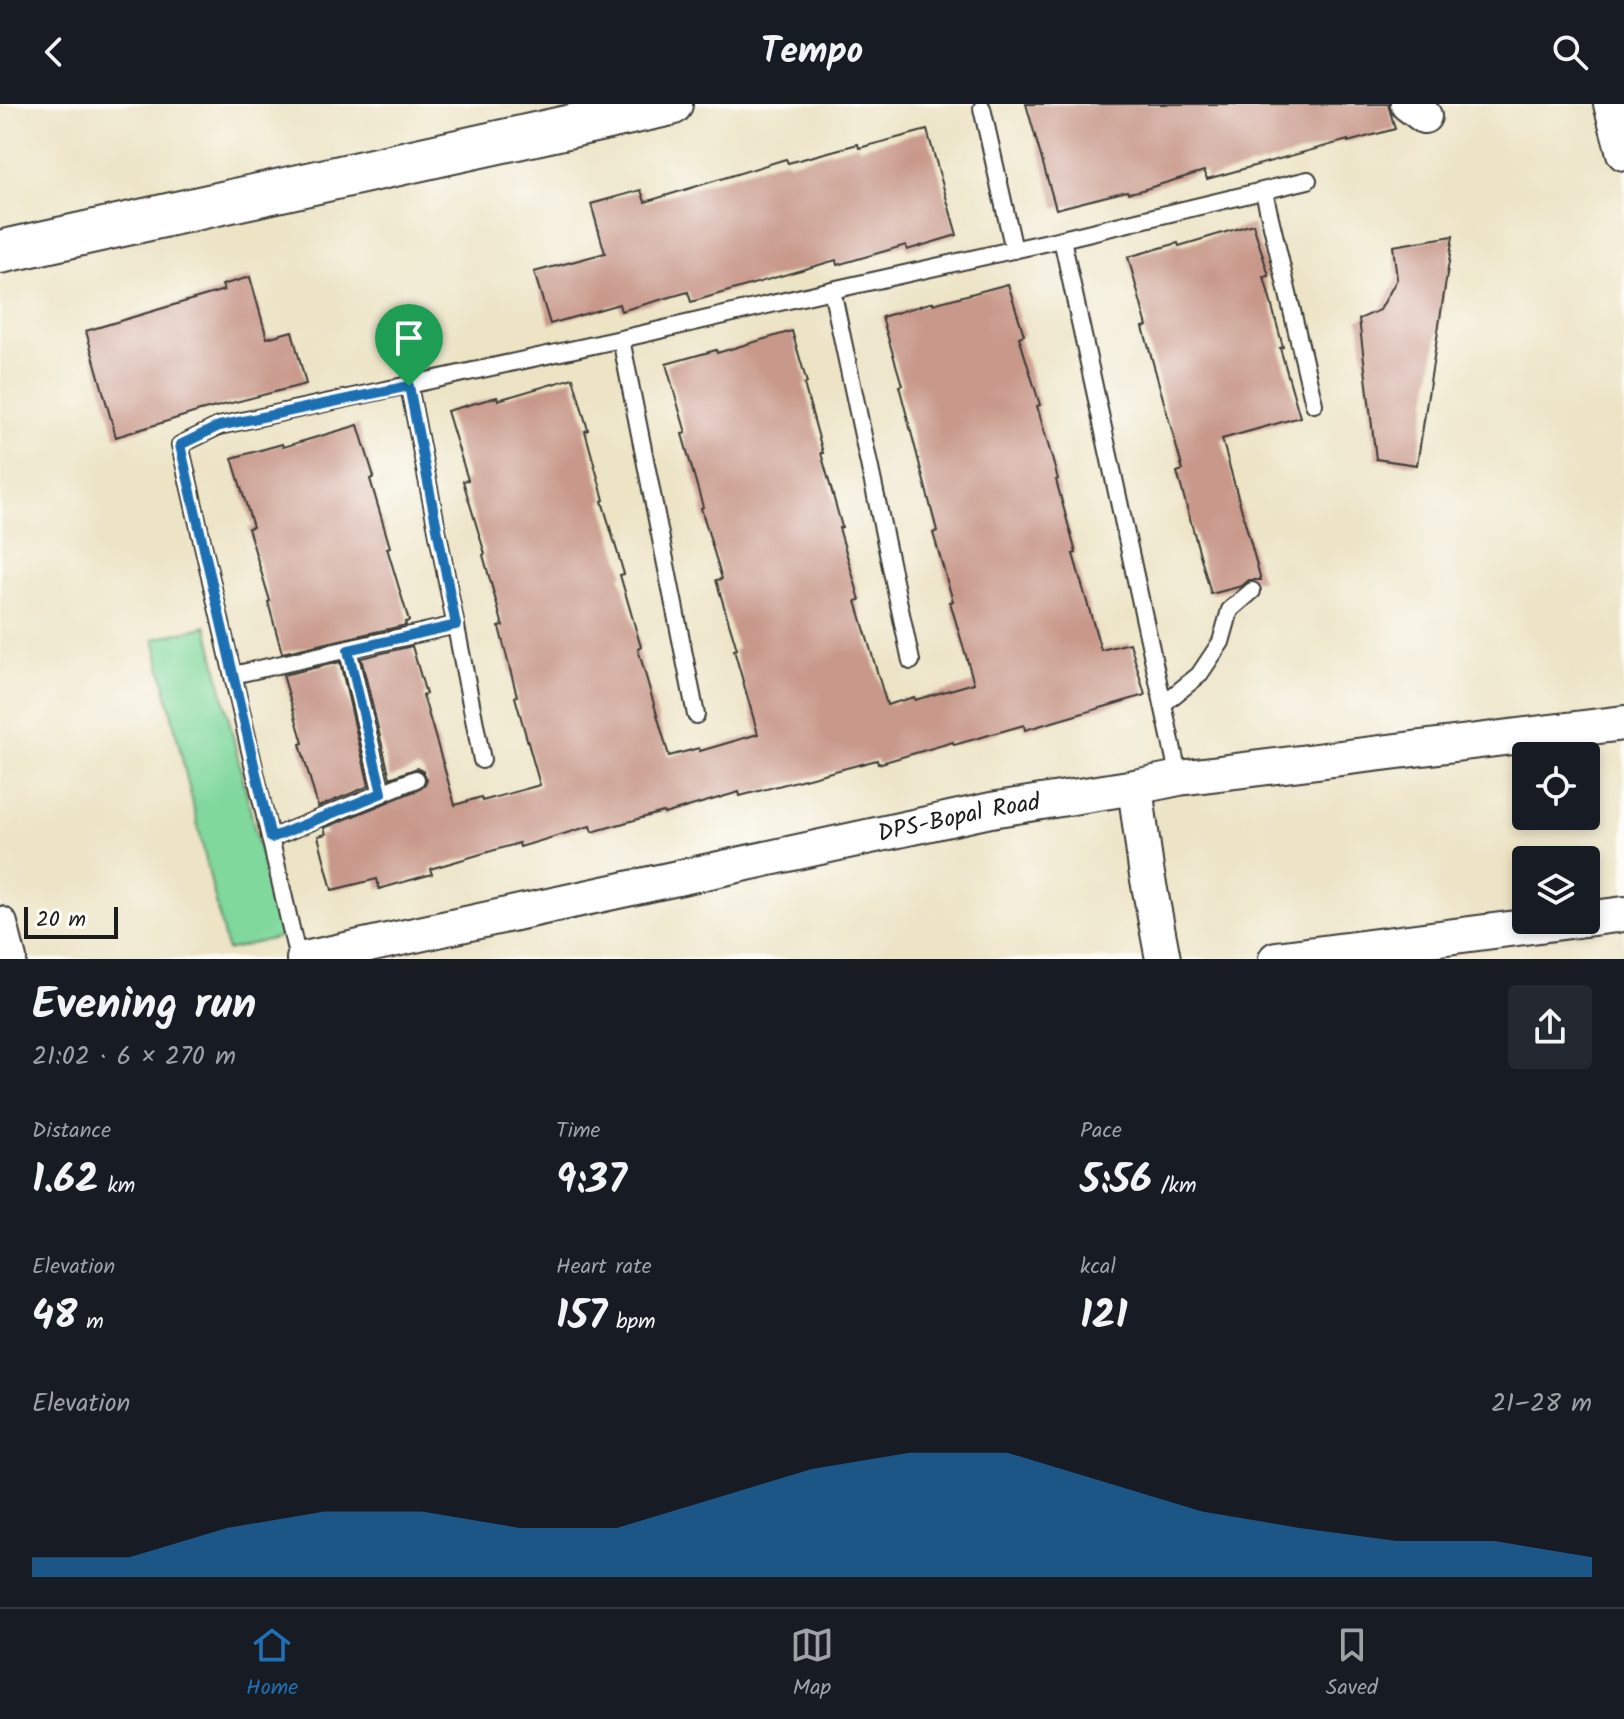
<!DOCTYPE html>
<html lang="en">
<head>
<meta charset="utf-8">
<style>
	body { margin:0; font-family:Kalam,sans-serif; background:#242831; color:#f1f3f6; height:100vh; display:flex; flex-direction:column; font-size:30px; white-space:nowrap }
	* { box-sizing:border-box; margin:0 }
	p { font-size:26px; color:#9ea1a6 }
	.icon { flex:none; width:44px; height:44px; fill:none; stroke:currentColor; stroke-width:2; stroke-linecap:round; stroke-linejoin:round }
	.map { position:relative; height:855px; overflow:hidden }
	.side { display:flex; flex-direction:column; background:#171b24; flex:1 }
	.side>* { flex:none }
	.buttons { position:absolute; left:1512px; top:638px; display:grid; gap:16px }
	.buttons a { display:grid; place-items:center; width:88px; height:88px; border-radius:8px; background:#171b24; box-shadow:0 4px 12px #0003; font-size:40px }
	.scale { position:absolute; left:24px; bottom:20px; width:94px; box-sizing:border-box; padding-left:8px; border:4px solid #1c1c1c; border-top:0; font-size:22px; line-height:28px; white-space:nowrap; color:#1c1c1c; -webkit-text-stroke:6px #fdfcf7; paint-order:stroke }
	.pin { position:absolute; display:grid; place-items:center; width:68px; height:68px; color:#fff; margin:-82px -34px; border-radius:50% 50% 50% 0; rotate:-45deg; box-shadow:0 0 8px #0007 }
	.pin .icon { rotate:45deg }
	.round { display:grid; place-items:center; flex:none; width:84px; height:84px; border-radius:8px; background:#242831 }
	.head { display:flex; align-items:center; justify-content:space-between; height:136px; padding:0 32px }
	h1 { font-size:44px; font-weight:600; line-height:60px }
	.figures { display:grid; grid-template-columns:repeat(3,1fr); gap:12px; height:136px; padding:8px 32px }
	.figures div { display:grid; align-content:center }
	.figures b { font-size:40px; font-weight:600 }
	.figures small { font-size:22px; font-weight:400 }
	.figures p { font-size:22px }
	.chart { height:224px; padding:16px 32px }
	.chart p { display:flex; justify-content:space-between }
	.chart svg { width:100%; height:144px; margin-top:8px; fill:#1f6fb2; opacity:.7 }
	header { display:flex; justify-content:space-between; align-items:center; height:104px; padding:0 32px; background:#171b24; font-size:36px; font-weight:600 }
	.menu { display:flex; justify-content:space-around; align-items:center; height:112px; border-top:2px solid #363941; background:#171b24; font-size:22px; color:#9ea1a6 }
	.menu a { display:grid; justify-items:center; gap:4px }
	.menu .active { color:#1f6fb2 }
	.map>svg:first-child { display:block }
	.green { fill:#80d89d; stroke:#4e7a5c; stroke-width:2 }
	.building { fill:#c8988a }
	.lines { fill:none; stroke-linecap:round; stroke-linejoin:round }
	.service-casing { stroke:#3b3a36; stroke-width:20 }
	.minor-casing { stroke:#3b3a36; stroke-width:38 }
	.tertiary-casing { stroke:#3b3a36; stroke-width:46 }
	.service { stroke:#fff; stroke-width:16 }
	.minor { stroke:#fff; stroke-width:34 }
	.tertiary { stroke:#fff; stroke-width:42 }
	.route-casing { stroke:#fff; stroke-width:16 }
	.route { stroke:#1f6fb2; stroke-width:10 }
	.labels { text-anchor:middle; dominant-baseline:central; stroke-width:7; stroke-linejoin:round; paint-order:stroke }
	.street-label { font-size:24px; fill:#1c1c1c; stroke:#fdfcf7 }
</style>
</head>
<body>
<header><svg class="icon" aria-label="back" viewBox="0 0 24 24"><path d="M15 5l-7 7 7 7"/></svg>Tempo<svg class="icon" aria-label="search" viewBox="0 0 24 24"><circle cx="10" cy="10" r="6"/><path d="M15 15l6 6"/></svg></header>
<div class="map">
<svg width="1624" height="855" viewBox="0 0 1624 855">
	<rect width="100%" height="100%" fill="#fdfcf7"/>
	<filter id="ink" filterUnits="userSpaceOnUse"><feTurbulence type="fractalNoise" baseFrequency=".0125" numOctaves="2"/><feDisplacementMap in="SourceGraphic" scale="16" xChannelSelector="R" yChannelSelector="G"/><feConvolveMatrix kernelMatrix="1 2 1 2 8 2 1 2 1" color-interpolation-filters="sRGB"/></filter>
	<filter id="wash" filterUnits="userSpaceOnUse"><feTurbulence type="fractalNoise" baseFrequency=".006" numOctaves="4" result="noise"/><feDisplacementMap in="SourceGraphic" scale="32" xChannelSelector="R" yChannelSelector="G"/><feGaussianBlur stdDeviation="1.8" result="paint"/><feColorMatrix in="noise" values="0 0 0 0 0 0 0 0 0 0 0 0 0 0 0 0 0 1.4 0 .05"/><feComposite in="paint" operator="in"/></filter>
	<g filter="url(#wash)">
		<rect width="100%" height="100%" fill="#ede4c6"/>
		<path class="green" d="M207,522l73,311 -53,13 -73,-311z"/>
		<g id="blocks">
			<g class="building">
				<path d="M1026,0h362l7,25 -47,13v-2l-141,39 -3,-8 -65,20 -11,2 -1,-2 -71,18z"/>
				<path d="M927,26l30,105 -50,15 -1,-5 -69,20 -1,-5 -145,42 -3,-10 -67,19 -2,-7 -69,20 -16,-52 71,-19 -14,-49 50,-14 4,12 141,-43 2,4 70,-19 1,4z"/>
				<path d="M1253,120l16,52 -5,1 19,70 -3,1 20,69 -78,22 39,141h-12l-7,6 -31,8 -34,-122 6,-2 -40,-143 4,-1 -19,-69 50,-14 1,3z"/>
				<path d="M1453,132l-36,229 -41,-6 -17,-140 21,-9 17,-31 -4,-33z"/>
				<path d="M250,173l17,61 25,-7 14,53 -106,27 -84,26 -30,-106 138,-41 -2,-5z"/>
				<path d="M1008,180l16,51 -5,2 21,68 -3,1 21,73 -2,1 20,73 -3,1 28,96 29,-7 15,52 -120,35 -1,-5 -70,20 -1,-3 -75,22 -1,-4 -137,36 -1,-4 -75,22 -1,-2 -71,20 -2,-6 -70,21 -1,-4 -89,26 2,5 -53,15 -2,-10 -45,11 -14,-54 8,-2 -2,-6 96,-39 5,-4 2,-5 -4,-9 -6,-3 -27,10 -29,-120 51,-12 14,48 -3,1 32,110 26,-8 1,4 58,-16 -25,-88 2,-1 -18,-69 4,-1 -20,-71 2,-1 -22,-73 5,-1 -21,-69 50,-14 1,3 75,-22 15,52 -3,1 19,69 -2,1 22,73 -4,1 21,72 -3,2 31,107 30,-8 1,3 58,-17 -24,-84 3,-1 -21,-69 6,-1 -21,-71 2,-1 -21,-73 4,-1 -20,-69 50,-14 1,3 75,-22 15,52 -3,1 19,69h-2l21,74 -3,1 21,72 -4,1 31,104 27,-8 1,3 59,-17 -24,-81 3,-1 -20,-68 4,-2 -38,-145 3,-1 -20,-68 51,-15v2z"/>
				<path d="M358,321l16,52 -4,2 20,68 -3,1 22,73 -4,1 1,3 -124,28 -14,-51 2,-1 -22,-73 5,-1 -21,-69 50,-14 1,3z"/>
				<path d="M340,558l29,124 -51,21 -18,-63 3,-1 -20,-68z"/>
			</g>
		</g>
	</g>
	<g filter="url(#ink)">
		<use href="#blocks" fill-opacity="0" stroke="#3b3a36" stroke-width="2"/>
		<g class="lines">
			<g class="service-casing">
				<g id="service">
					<path d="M982,4l32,142"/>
					<path d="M1264,88l50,212"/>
					<path d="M1062,135l117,539"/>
					<path d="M832,186l79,371"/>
					<path d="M621,235l75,376"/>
					<path d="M409,282l73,374"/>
					<path d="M348,546l34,143"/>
					<path d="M233,571l223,-50"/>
					<path d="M1163,600l36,-29 22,-33 9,-32 22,-19"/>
					<path d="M271,734l145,-59"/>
					<path d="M298,855l-118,-514 39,-19 402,-87 211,-49 230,-51 246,-59"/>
				</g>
			</g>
			<g class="minor-casing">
				<g id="minor">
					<path d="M1408,0l16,12"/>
					<path d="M1611,0l13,49"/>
					<path d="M1135,683l11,82 17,90"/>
					<path d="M1586,815l38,-5"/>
					<path d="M0,820l9,35"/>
					<path id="s1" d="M304,855l687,-149 144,-23 44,-9 445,-55"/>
					<path d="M1276,855l302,-39"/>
				</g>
			</g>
			<g class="tertiary-casing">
				<path id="tertiary" d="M0,148l671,-148"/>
			</g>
			<use href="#service" class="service"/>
			<use href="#minor" class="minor"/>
			<use href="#tertiary" class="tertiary"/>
		</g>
	</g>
	<g class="lines" filter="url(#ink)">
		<g class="route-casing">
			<path id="route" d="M409,282l47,239 -108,25 34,143 -111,45 -91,-393 39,-19z"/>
		</g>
		<use href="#route" class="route"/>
	</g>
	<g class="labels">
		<g class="street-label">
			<text stroke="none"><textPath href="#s1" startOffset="670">DPS-Bopal Road</textPath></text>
		</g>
	</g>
</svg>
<div class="buttons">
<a><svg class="icon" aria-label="locate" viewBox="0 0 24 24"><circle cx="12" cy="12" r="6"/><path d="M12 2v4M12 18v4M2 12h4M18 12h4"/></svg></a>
<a><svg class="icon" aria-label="layers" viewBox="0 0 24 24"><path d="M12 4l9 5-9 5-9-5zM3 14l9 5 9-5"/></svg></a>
</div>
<div class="scale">20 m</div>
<div class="pin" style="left:409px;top:282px;background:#1e9e55"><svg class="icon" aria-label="arrive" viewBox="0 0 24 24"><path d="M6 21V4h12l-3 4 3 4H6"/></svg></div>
</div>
<section class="side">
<div class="head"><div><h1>Evening run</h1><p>21:02 · 6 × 270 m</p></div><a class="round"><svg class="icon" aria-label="share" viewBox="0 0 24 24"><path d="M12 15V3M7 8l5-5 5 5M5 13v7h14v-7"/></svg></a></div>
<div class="figures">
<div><p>Distance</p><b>1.62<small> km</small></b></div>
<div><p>Time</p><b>9:37</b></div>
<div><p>Pace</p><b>5:56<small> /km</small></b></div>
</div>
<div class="figures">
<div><p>Elevation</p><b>48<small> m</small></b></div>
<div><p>Heart rate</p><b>157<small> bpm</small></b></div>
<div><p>kcal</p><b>121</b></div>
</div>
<div class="chart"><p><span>Elevation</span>21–28 m</p>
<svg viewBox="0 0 160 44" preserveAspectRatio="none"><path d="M0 44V38L10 38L20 29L30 24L40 24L50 29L60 29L70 20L80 11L90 6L100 6L110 15L120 24L130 29L140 33L150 33L160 38V44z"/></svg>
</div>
</section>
<nav class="menu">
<a class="active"><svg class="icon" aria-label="home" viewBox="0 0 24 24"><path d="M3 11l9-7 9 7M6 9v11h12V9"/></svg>Home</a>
<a><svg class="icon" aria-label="map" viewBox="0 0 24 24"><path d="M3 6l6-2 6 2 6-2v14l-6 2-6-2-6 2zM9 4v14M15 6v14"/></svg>Map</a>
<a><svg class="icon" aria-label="saved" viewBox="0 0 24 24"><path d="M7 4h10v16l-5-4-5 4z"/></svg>Saved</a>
</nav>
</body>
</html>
